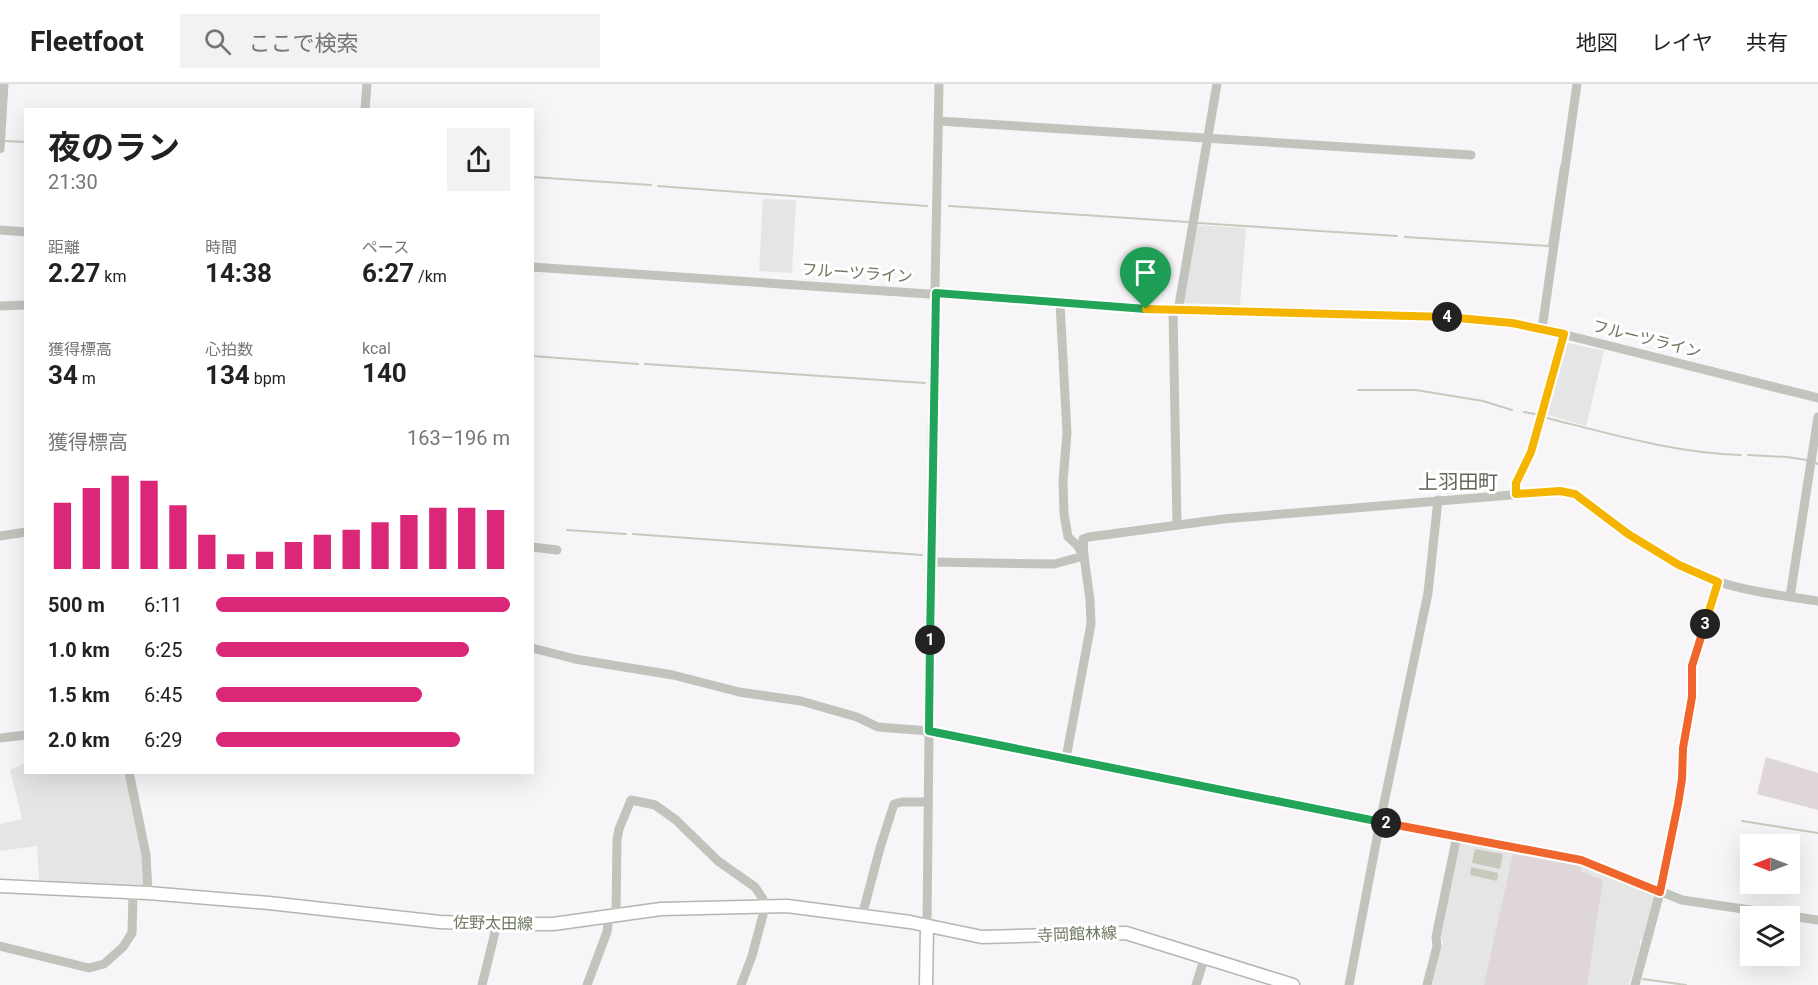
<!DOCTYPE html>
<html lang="ja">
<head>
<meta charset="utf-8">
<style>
	body { margin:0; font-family:Roboto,"Noto Sans JP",sans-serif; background:#f2f2f2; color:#222; height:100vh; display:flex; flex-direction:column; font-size:22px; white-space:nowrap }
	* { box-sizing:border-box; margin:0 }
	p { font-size:20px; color:#767676 }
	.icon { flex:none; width:33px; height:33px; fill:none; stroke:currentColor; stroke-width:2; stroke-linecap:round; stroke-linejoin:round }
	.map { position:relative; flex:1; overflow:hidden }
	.sheet { position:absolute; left:24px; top:24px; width:510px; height:666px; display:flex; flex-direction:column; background:#fff; border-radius:0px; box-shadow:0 6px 24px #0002 }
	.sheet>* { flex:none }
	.needle { width:39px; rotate:270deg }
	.buttons { position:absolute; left:1740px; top:750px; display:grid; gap:12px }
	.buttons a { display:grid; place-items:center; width:60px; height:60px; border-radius:0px; background:#fff; box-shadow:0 6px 24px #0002; font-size:30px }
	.pin { position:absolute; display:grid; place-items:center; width:51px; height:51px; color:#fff; margin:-62px -26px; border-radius:50% 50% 50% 0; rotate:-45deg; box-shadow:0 0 6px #0007 }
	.pin .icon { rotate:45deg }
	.km { position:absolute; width:30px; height:30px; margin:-15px; border-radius:50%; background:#222; color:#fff; font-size:16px; line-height:30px; text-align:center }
	.round { display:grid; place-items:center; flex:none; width:63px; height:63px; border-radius:0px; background:#f2f2f2 }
	.summary { display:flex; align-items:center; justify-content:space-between; height:102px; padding:0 24px }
	h1 { font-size:33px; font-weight:700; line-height:45px }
	.figures { display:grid; grid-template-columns:repeat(3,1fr); gap:9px; height:102px; padding:6px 24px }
	.figures div { display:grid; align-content:center }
	.figures b { font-size:26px; font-weight:700 }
	.figures small { font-size:16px; font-weight:400 }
	.figures p { font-size:16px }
	.chart { height:168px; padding:12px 24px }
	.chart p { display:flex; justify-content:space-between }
	.chart svg { width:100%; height:108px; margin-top:6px; stroke:#db2777; stroke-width:6 }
	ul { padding:0 24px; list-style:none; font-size:20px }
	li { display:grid; grid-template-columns:96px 72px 1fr; align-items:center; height:45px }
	li i { height:15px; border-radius:8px; background:#db2777 }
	header { display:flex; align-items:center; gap:36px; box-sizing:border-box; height:84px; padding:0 30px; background:#fff; border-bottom:2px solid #e0e0e0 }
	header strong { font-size:28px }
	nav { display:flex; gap:33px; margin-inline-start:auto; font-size:21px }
	.search { width:420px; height:54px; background:#f2f2f2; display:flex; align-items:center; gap:15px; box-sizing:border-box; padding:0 21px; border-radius:0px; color:#767676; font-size:22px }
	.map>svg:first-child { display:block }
	.built { fill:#e6e5e5 }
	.green { fill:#ded6d9 }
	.water { fill:#c6cabd }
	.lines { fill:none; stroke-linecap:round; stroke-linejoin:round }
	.stream { stroke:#c6cabd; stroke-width:2 }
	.major-casing { stroke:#b3b7af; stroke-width:15 }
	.minor { stroke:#c1c4bd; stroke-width:9 }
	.major { stroke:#fff; stroke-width:12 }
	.split-1-casing { stroke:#fff; stroke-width:12 }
	.split-2-casing { stroke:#fff; stroke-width:12 }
	.split-3-casing { stroke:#fff; stroke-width:12 }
	.split-4-casing { stroke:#fff; stroke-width:12 }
	.split-5-casing { stroke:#fff; stroke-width:12 }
	.split-1 { stroke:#22a559; stroke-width:8 }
	.split-2 { stroke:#22a559; stroke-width:8 }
	.split-3 { stroke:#f0652b; stroke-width:8 }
	.split-4 { stroke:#f5b400; stroke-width:8 }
	.split-5 { stroke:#f5b400; stroke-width:8 }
	.labels { text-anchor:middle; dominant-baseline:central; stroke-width:6; stroke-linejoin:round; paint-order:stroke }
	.street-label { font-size:16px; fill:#6e7761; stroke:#fff }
	.quarter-label { font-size:20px; fill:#616857; stroke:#fff }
</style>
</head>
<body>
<header>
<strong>Fleetfoot</strong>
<div class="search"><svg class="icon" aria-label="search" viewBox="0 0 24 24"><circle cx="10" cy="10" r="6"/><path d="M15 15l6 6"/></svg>ここで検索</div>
<nav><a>地図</a><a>レイヤ</a><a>共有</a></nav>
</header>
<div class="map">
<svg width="1818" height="901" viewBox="0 0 1818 901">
	<rect width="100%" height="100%" fill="#f7f5f7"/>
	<g class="built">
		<path d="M763,115l33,1 -4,73 -33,-2z"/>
		<path d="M1196,141l50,3 -6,77 -58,-2z"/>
		<path d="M1563,258l41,9 -18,75 -41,-12z"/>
		<path d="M25,679l1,9 101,1 13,66 5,48 -106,-7 -2,-34 -37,5v-27l22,-5 -12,-49z"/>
		<path d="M1461,756l121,24 71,28 3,5 -13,42 -3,1v8l-11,37h-197l11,-42 -3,-8z"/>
	</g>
	<g class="green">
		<path d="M1766,673l52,16v37l-61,-16z"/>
		<path d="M1513,770l69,12 -2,5 23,9 -16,105h-103z"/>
	</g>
	<g class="water">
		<path d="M1475,765l28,5 -3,15 -28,-6z"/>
		<path d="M1471,783l27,6 -1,8 -27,-6z"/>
	</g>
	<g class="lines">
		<g class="stream">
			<path d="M5,57l21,1"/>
			<path d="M532,93l119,8"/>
			<path d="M658,102l269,20"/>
			<path d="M949,122l239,16"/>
			<path d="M1198,139l199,13"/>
			<path d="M1405,153l144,9 12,-80"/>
			<path d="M532,272l106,8"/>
			<path d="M645,280l280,19"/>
			<path d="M1358,306h58l67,11 29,9"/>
			<path d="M1524,328l11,2"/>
			<path d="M1547,334c64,16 128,35 194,37"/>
			<path d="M1748,371l39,2 20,3"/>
			<path d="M1816,379l2,1"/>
			<path d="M567,446l59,4"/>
			<path d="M633,450l289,21"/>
			<path d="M1742,737l76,12"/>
			<path d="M1643,895l43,6"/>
		</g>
		<g class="major-casing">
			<g id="major">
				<path d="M0,802l148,7 121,10 171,19 57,2h56l108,-15 126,-3 123,16 72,15 144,-4 167,52"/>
				<path d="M926,901l1,-59"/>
			</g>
		</g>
		<g class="minor">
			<path d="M365,26l2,-26"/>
			<path d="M938,37l533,34"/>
			<path d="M0,65l4,-65"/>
			<path d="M0,146l26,2"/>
			<path d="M532,183l646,44 269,6 38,3 57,9 276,69"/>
			<path d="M1060,219l7,130 -4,48 1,33 4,23 9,8 7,11 6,44 1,24 -25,134"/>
			<path d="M0,222l26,-1"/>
			<path d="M1173,226l4,215"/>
			<path d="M1178,227l39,-227"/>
			<path d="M1542,245l35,-245"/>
			<path d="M1516,410v-11l15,-31 33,-118"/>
			<path d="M0,452l26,-4"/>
			<path d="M532,463l25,3"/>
			<path d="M931,478l123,2 30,-8 -1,-17 6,-2 134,-18 337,-28 15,3 7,4c43,32 85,68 137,84 32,10 66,14 99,19"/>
			<path d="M1790,513l28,-180"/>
			<path d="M532,564l43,11 98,16 66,17 62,9 56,16 21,10 51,4 652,129 101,40 136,20"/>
			<path d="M0,654l26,-3"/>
			<path d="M129,688l17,83 2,38"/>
			<path d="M616,830l1,-74 2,-11 12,-29 24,5 21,15 42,41 37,26 8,12v16l-11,41 -11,29"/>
			<path d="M862,832l18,-68 14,-44 8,-2h26"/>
			<path d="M927,842l5,-485 7,-357"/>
			<path d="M0,862l89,22 15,-4 19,-17 9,-14 1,-40"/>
			<path d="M482,901l15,-61"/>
			<path d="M587,901l20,-53 2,-16"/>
			<path d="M1196,901l9,-29"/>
			<path d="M1349,901l31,-163 48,-229 10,-93"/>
			<path d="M1427,901l10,-39 -1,-9 21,-101"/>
			<path d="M1635,901l25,-93 19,-88 3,-25v-31l10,-51v-31l26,-84"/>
		</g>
		<use href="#major" class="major"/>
	</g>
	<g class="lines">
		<g class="split-1-casing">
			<path id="split-1" d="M930,556l6,-347 210,16"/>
		</g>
		<g class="split-2-casing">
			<path id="split-2" d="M930,556l-1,91 457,92"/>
		</g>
		<g class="split-3-casing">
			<path id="split-3" d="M1386,739l195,37 79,32 18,-88 4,-25 1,-31 9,-51v-31l13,-42"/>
		</g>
		<g class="split-4-casing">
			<path id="split-4" d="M1447,233l65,6 52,11 -33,118 -15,31v11l44,-3 15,3 53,40 51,31 39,17 -13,42"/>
		</g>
		<g class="split-5-casing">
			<path id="split-5" d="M1146,225l301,8"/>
		</g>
		<use href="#split-1" class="split-1"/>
		<use href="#split-2" class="split-2"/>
		<use href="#split-3" class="split-3"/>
		<use href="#split-4" class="split-4"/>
		<use href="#split-5" class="split-5"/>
	</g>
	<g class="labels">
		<g class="street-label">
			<text transform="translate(857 189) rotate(4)">フルーツライン</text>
			<text transform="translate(1647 255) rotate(14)">フルーツライン</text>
			<text transform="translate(493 839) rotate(1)">佐野太田線</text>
			<text transform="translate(1077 850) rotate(-2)">寺岡館林線</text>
		</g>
		<g class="quarter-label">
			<text x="1458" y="398">上羽田町</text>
		</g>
	</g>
</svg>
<div class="buttons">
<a><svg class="needle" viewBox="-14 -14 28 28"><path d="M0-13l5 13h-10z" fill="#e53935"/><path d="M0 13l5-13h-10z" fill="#767676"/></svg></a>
<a><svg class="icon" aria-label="layers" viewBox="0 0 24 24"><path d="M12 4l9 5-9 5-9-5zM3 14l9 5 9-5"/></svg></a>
</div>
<div class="pin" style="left:1146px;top:225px;background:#1e9e55"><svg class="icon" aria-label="arrive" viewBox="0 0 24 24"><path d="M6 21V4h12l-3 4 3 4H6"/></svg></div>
<b class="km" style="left:930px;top:556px">1</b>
<b class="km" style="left:1386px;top:739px">2</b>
<b class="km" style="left:1705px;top:540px">3</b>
<b class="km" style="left:1447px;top:233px">4</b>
<section class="sheet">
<div class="summary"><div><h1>夜のラン</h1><p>21:30</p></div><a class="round"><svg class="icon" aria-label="share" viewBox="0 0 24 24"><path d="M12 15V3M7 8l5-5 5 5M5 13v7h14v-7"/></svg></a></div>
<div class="figures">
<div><p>距離</p><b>2.27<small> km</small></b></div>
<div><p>時間</p><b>14:38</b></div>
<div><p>ペース</p><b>6:27<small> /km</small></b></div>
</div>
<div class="figures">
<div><p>獲得標高</p><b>34<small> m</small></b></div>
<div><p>心拍数</p><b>134<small> bpm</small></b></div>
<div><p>kcal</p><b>140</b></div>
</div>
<div class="chart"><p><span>獲得標高</span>163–196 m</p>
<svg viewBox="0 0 160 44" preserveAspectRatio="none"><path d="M5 44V17M15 44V11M25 44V6M35 44V8M45 44V18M55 44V30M65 44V38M75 44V37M85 44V33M95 44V30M105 44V28M115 44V25M125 44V22M135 44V19M145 44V19M155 44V20"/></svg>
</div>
<ul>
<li><b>500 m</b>6:11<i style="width:100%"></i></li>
<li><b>1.0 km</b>6:25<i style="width:86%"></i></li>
<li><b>1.5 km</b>6:45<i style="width:70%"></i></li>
<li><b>2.0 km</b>6:29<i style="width:83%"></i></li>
</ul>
</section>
</div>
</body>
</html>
